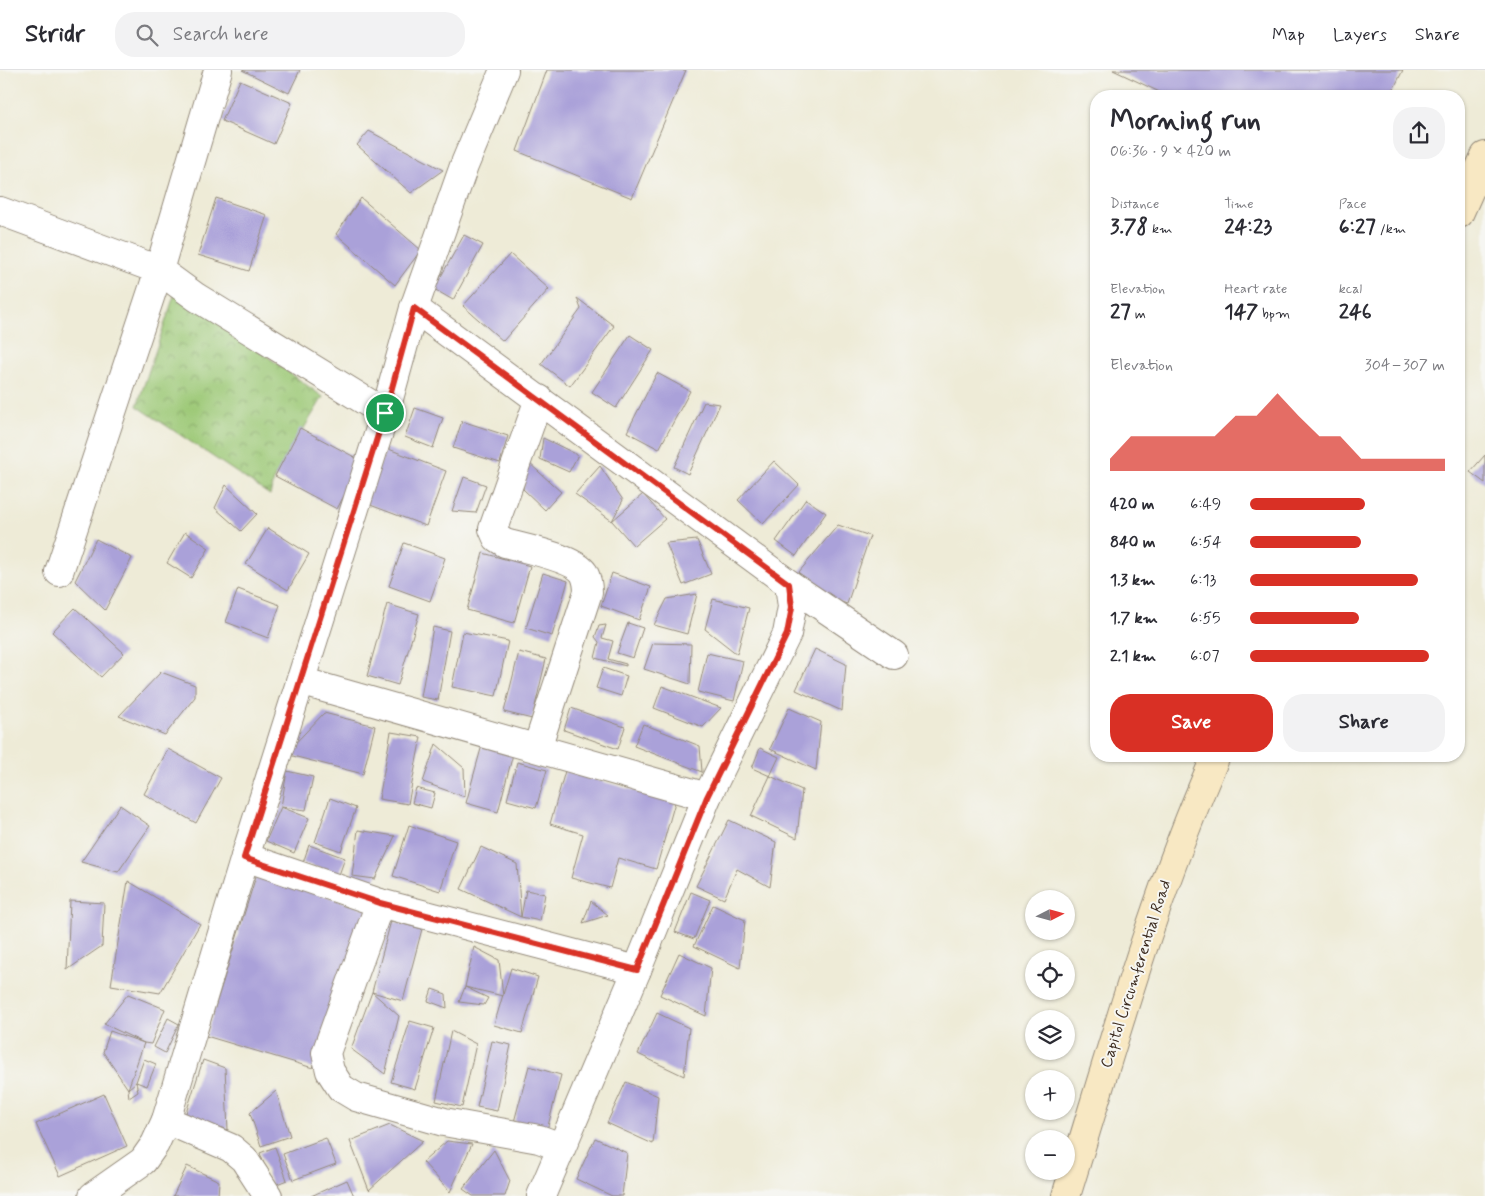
<!DOCTYPE html>
<html lang="en">
<head>
<meta charset="utf-8">
<style>
	body { margin:0; font-family:Mynerve,sans-serif; background:#f2f2f3; color:#2b2b33; height:100vh; display:flex; flex-direction:column; font-size:19px; white-space:nowrap }
	* { box-sizing:border-box; margin:0 }
	p { font-size:16px; color:#7c7c81 }
	.icon { flex:none; width:28px; height:28px; fill:none; stroke:currentColor; stroke-width:2; stroke-linecap:round; stroke-linejoin:round }
	.map { position:relative; flex:1; overflow:hidden }
	.drawer { position:absolute; left:1090px; top:20px; width:375px; height:672px; display:flex; flex-direction:column; background:#fff; border-radius:20px; box-shadow:0 1px 4px #0004 }
	.drawer>* { flex:none }
	.needle { width:32px; rotate:84deg }
	.controls { position:absolute; left:1025px; top:820px; display:grid; gap:10px }
	.controls a { display:grid; place-items:center; width:50px; height:50px; border-radius:50%; background:#fff; box-shadow:0 1px 4px #0004; font-size:25px }
	.pin { position:absolute; display:grid; place-items:center; width:42px; height:42px; color:#fff; margin:-21px; border:2px solid #fff; border-radius:50%; box-shadow:0 1px 5px #0007 }
	.round { display:grid; place-items:center; flex:none; width:52px; height:52px; border-radius:20px; background:#f2f2f3 }
	.summary { display:flex; align-items:center; justify-content:space-between; height:85px; padding:0 20px }
	h1 { font-size:28px; font-weight:800; line-height:38px }
	.figures { display:grid; grid-template-columns:repeat(3,1fr); gap:8px; height:85px; padding:5px 20px }
	.figures div { display:grid; align-content:center }
	.figures b { font-size:21px; font-weight:800 }
	.figures small { font-size:14px; font-weight:400 }
	.figures p { font-size:14px }
	.chart { height:140px; padding:10px 20px }
	.chart p { display:flex; justify-content:space-between }
	.chart svg { width:100%; height:90px; margin-top:5px; fill:#d93025; opacity:.7 }
	.button { display:flex; gap:10px; margin-top:auto; padding:10px 20px }
	.button a { flex:1; height:58px; border-radius:20px; background:#d93025; color:#fff; font-size:20px; font-weight:800; line-height:58px; text-align:center }
	.button a+a { background:#f2f2f3; color:#2b2b33 }
	ul { padding:0 20px; list-style:none; font-size:16px }
	li { display:grid; grid-template-columns:80px 60px 1fr; align-items:center; height:38px }
	li i { height:12px; border-radius:6px; background:#d93025 }
	header { display:flex; align-items:center; gap:30px; box-sizing:border-box; height:70px; padding:0 25px; background:#fff; border-bottom:1px solid #e1e1e2 }
	header strong { font-size:24px }
	nav { display:flex; gap:28px; margin-inline-start:auto; font-size:18px }
	.search { width:350px; height:45px; background:#f2f2f3; display:flex; align-items:center; gap:12px; box-sizing:border-box; padding:0 18px; border-radius:20px; color:#7c7c81; font-size:19px }
	.map>svg:first-child { display:block }
	.park { fill:url(#park-crowns); stroke:#6c7a4a }
	.building { fill:#aaa1d9 }
	.lines { fill:none; stroke-linecap:round; stroke-linejoin:round }
	.street-casing { stroke:#948a7a; stroke-width:30 }
	.secondary-casing { stroke:#948a7a; stroke-width:30 }
	.street { stroke:#fff; stroke-width:28 }
	.secondary { stroke:#f8e8c3; stroke-width:28 }
	.route-casing { stroke:#fff; stroke-width:10 }
	.route { stroke:#d93025; stroke-width:6 }
	.labels { text-anchor:middle; dominant-baseline:central; stroke-width:4; stroke-linejoin:round; paint-order:stroke }
	.street-label { font-size:16px; fill:#3b2a1e; stroke:#f6f6f2 }
</style>
</head>
<body>
<header>
<strong>Stridr</strong>
<div class="search"><svg class="icon" aria-label="search" viewBox="0 0 24 24"><circle cx="10" cy="10" r="6"/><path d="M15 15l6 6"/></svg>Search here</div>
<nav><a>Map</a><a>Layers</a><a>Share</a></nav>
</header>
<div class="map">
<svg width="1485" height="1126" viewBox="0 0 1485 1126">
	<defs>
		<pattern id="park-crowns" width="20" height="18" patternUnits="userSpaceOnUse" patternTransform="scale(1.25)"><rect width="20" height="18" fill="#9dc977"/><path d="M2 6a3 3 0 1 1 6 0M12 15a3 3 0 1 1 6 0" fill="none" stroke="#81a361"/></pattern>
	</defs>
	<rect width="100%" height="100%" fill="#f6f6f2"/>
	<filter id="ink" filterUnits="userSpaceOnUse"><feTurbulence type="fractalNoise" baseFrequency=".02" numOctaves="2"/><feDisplacementMap in="SourceGraphic" scale="10" xChannelSelector="R" yChannelSelector="G"/><feConvolveMatrix kernelMatrix="1 2 1 2 8 2 1 2 1" color-interpolation-filters="sRGB"/></filter>
	<filter id="wash" filterUnits="userSpaceOnUse"><feTurbulence type="fractalNoise" baseFrequency=".0096" numOctaves="4" result="noise"/><feDisplacementMap in="SourceGraphic" scale="20" xChannelSelector="R" yChannelSelector="G"/><feGaussianBlur stdDeviation="1.12" result="paint"/><feColorMatrix in="noise" values="0 0 0 0 0 0 0 0 0 0 0 0 0 0 0 0 0 1.4 0 .05"/><feComposite in="paint" operator="in"/></filter>
	<g filter="url(#wash)">
		<rect width="100%" height="100%" fill="#eeebd7"/>
		<path class="park" d="M176,220l147,107 -48,79 -5,19 -133,-89z"/>
		<g id="blocks">
			<g class="building">
				<path d="M242,0h58l-11,23z"/>
				<path d="M547,0h139l-54,128 -115,-47z"/>
				<path d="M1113,0h290l-13,26h-222z"/>
				<path d="M240,10l52,23 -18,41 -52,-23z"/>
				<path d="M369,61l74,39 -32,23 -54,-48z"/>
				<path d="M216,128l51,17 -18,56 -51,-16z"/>
				<path d="M361,128l60,52 -26,35 -59,-51z"/>
				<path d="M464,165l19,10 -30,55 -19,-11z"/>
				<path d="M510,184l39,35 -46,52 -40,-35z"/>
				<path d="M577,228l37,28 -44,60 -29,-22 40,-55z"/>
				<path d="M630,265l23,15 -37,58 -24,-16z"/>
				<path d="M657,303l33,18 -31,58 -32,-17z"/>
				<path d="M704,332l16,2 -32,70 -14,-7z"/>
				<path d="M415,338l28,10 -10,30 -28,-11z"/>
				<path d="M462,351l46,15 -8,27 -47,-15z"/>
				<path d="M300,358l62,33 -25,48 -62,-33z"/>
				<path d="M543,368l35,17 -9,17 -29,-13z"/>
				<path d="M386,378l60,23 -20,55 -61,-23z"/>
				<path d="M1485,385v28l-15,-11z"/>
				<path d="M774,391l25,24 -36,39 -25,-24z"/>
				<path d="M528,392l33,30 -16,18 -22,-21z"/>
				<path d="M600,396l23,34 -11,21 31,-27 22,25 -31,27 -22,-25 -37,-27z"/>
				<path d="M464,407l22,8 -10,28 -24,-2z"/>
				<path d="M226,415l31,29 -16,17 -26,-23z"/>
				<path d="M806,429l20,14 -30,43 -20,-15z"/>
				<path d="M838,455l32,11 -23,68 -58,-20z"/>
				<path d="M268,458l41,26 -21,36 -42,-26z"/>
				<path d="M185,462l24,16 -18,30 -24,-15z"/>
				<path d="M96,469l36,19 -27,52 -30,-29z"/>
				<path d="M697,470l14,34 -28,11 -17,-42z"/>
				<path d="M404,473l41,15 -15,43 -41,-15z"/>
				<path d="M483,483l47,13 -16,57 -47,-13z"/>
				<path d="M543,503l25,8 -16,55 -26,-8z"/>
				<path d="M612,503l39,14 -12,33 -38,-14z"/>
				<path d="M238,519l42,16 -12,33 -42,-16z"/>
				<path d="M697,524l-10,40 -33,-9 13,-26z"/>
				<path d="M713,529l36,9 -12,46 -32,-25z"/>
				<path d="M387,534l32,10 -21,71 -31,-9z"/>
				<path d="M75,538l49,45 -23,24 -49,-45z"/>
				<path d="M628,553l15,5 -10,30 -16,-5z"/>
				<path d="M606,555l-4,13 11,3 -5,18 18,5v2l-31,-8 4,-16 -4,-5 4,-11z"/>
				<path d="M433,557l17,4 -12,69 -17,-3z"/>
				<path d="M463,562l45,9 -12,55 -44,-9z"/>
				<path d="M653,573l38,1 -1,40 -46,-15z"/>
				<path d="M815,579l31,15 -4,47 -46,-21z"/>
				<path d="M519,582l27,7 -14,60 -28,-7z"/>
				<path d="M707,583l36,8 -9,40 -36,-9z"/>
				<path d="M603,598l24,8 -6,20 -25,-8z"/>
				<path d="M161,602l34,13v12l-30,38 -46,-19z"/>
				<path d="M662,616l59,22 -18,19 -49,-19z"/>
				<path d="M571,638l54,19 -7,22 -54,-19z"/>
				<path d="M789,638l32,14 -5,48 -46,-21z"/>
				<path d="M324,643l51,13 -12,48 -78,-20z"/>
				<path d="M643,654l57,22 2,26 -68,-26z"/>
				<path d="M391,662l30,5 -13,67 -29,-5z"/>
				<path d="M436,674l28,24 1,29 -42,-15z"/>
				<path d="M482,675l31,9 -15,58 -32,-9z"/>
				<path d="M760,678l19,9 -9,19 -18,-8z"/>
				<path d="M168,679l53,29 -25,45 -52,-29z"/>
				<path d="M517,692l30,8 -11,38 -29,-8z"/>
				<path d="M287,701l26,6 -7,33 -25,-3z"/>
				<path d="M565,701l110,31 -19,67 -38,-11 -8,30 -39,-10 12,-44 -33,-10z"/>
				<path d="M770,706l32,14 -5,48 -46,-22z"/>
				<path d="M416,718l19,5 -4,15 -19,-5z"/>
				<path d="M330,728l26,10 -15,43 -26,-9z"/>
				<path d="M120,735l30,21 -32,46 -37,-10z"/>
				<path d="M281,737l28,11 -15,35 -28,-12z"/>
				<path d="M729,750l47,22 -6,45 -33,-18 -13,30 -28,-13z"/>
				<path d="M409,755l47,16 -16,50 -47,-15z"/>
				<path d="M358,760l37,6 -20,43 -23,-3z"/>
				<path d="M309,775l36,13 -6,17 -36,-12z"/>
				<path d="M481,777l36,17 4,53 5,-27 19,4 -5,27 -19,-4 -60,-28z"/>
				<path d="M257,803l112,37 -56,158 -107,-32z"/>
				<path d="M128,811l72,43 -40,69 -49,-8z"/>
				<path d="M691,822l19,8 -16,39 -19,-7z"/>
				<path d="M70,831l34,2 -2,43 -35,24z"/>
				<path d="M591,831l17,14 -25,8z"/>
				<path d="M713,835l32,15 -5,48 -46,-22z"/>
				<path d="M391,851l31,8 -19,72 -31,-9 27,24 -14,58 -34,-25 21,-57z"/>
				<path d="M474,877l25,13 4,36 -38,-9 23,11 -4,7 -25,-3 6,-15z"/>
				<path d="M679,883l32,15 -5,48 -46,-21z"/>
				<path d="M511,898l27,9 -16,56 -28,-8z"/>
				<path d="M432,919l14,5 1,14 -19,-7z"/>
				<path d="M128,924l37,15 -14,35 -7,-1 -40,-19z"/>
				<path d="M657,943l32,15 -5,48 -46,-22z"/>
				<path d="M168,948l11,6 -14,29 -11,-6z"/>
				<path d="M410,951l24,7 -19,61 -24,-7z"/>
				<path d="M110,961l34,12 -16,46 -25,-37z"/>
				<path d="M451,961l25,13 -14,63 -26,-6z"/>
				<path d="M492,971l19,4 -14,66 -20,-4z"/>
				<path d="M144,989l12,5 -9,22 -11,-4 2,10 -9,6 -1,-9 8,-7z"/>
				<path d="M203,990l22,8 3,62 -43,-14z"/>
				<path d="M529,996l32,9 -14,55 -33,-8z"/>
				<path d="M626,1012l32,14 -5,48 -46,-21z"/>
				<path d="M276,1021l14,45 -29,10 -11,-33z"/>
				<path d="M104,1024l23,52 -67,30 -24,-52z"/>
				<path d="M390,1055l33,16 -54,49 -19,-49z"/>
				<path d="M326,1068l10,26 -43,16 -10,-26z"/>
				<path d="M595,1068l32,15 -5,43h-10l-36,-17z"/>
				<path d="M447,1071l25,3 -22,48 -27,-30z"/>
				<path d="M275,1077l12,33 -15,6 -12,-33z"/>
				<path d="M494,1080l16,31 -5,15h-32l-10,-7z"/>
				<path d="M187,1096l32,15 -1,15h-45z"/>
				<path d="M347,1110l7,16h-43z"/>
			</g>
		</g>
	</g>
	<g filter="url(#ink)">
		<use href="#blocks" fill-opacity="0" stroke="#948a7a" stroke-width="1"/>
		<g class="lines">
			<g class="street-casing">
				<g id="street">
					<path d="M218,0l-59,200 37,27 189,116"/>
					<path d="M0,141l159,59 -100,302"/>
					<path d="M414,238l375,276 105,71"/>
					<path d="M300,611l407,116"/>
					<path d="M537,678l51,-156c0,-7 -1,-13 -4,-19 -10,-15 -61,-25 -79,-30l-8,-5 -4,-9 46,-130"/>
					<path d="M245,787l135,46 257,67"/>
					<path d="M380,833l-54,150 4,18 11,17 15,9 88,25 95,17 22,8"/>
					<path d="M166,1050l65,28 13,11 24,37"/>
					<path d="M93,1126l50,-35 12,-17 11,-24 79,-263 140,-444 29,-105 50,-142 40,-96"/>
					<path d="M541,1126l96,-226 70,-173 80,-163 5,-27 -3,-23"/>
				</g>
			</g>
			<g class="secondary-casing">
				<g id="secondary">
					<path d="M1459,144l26,-58"/>
					<path d="M1066,1126c46,-148 87,-298 150,-440"/>
				</g>
			</g>
			<use href="#street" class="street"/>
			<use href="#secondary" class="secondary"/>
		</g>
	</g>
	<g class="lines" filter="url(#ink)">
		<g class="route-casing">
			<path id="route" d="M414,238l375,276 3,23 -5,27 -80,163 -70,173 -257,-67 -136,-45 141,-445z"/>
		</g>
		<use href="#route" class="route"/>
	</g>
	<g class="labels">
		<g class="street-label">
			<text transform="translate(1136 904) rotate(-72)">Capitol Circumferential Road</text>
		</g>
	</g>
</svg>
<div class="controls">
<a><svg class="needle" viewBox="-14 -14 28 28"><path d="M0-13l5 13h-10z" fill="#e53935"/><path d="M0 13l5-13h-10z" fill="#7c7c81"/></svg></a>
<a><svg class="icon" aria-label="locate" viewBox="0 0 24 24"><circle cx="12" cy="12" r="6"/><path d="M12 2v4M12 18v4M2 12h4M18 12h4"/></svg></a>
<a><svg class="icon" aria-label="layers" viewBox="0 0 24 24"><path d="M12 4l9 5-9 5-9-5zM3 14l9 5 9-5"/></svg></a>
<a>+</a>
<a>−</a>
</div>
<div class="pin" style="left:385px;top:343px;background:#1e9e55"><svg class="icon" aria-label="arrive" viewBox="0 0 24 24"><path d="M6 21V4h12l-3 4 3 4H6"/></svg></div>
<section class="drawer">
<div class="summary"><div><h1>Morning run</h1><p>06:36 · 9 × 420 m</p></div><a class="round"><svg class="icon" aria-label="share" viewBox="0 0 24 24"><path d="M12 15V3M7 8l5-5 5 5M5 13v7h14v-7"/></svg></a></div>
<div class="figures">
<div><p>Distance</p><b>3.78<small> km</small></b></div>
<div><p>Time</p><b>24:23</b></div>
<div><p>Pace</p><b>6:27<small> /km</small></b></div>
</div>
<div class="figures">
<div><p>Elevation</p><b>27<small> m</small></b></div>
<div><p>Heart rate</p><b>147<small> bpm</small></b></div>
<div><p>kcal</p><b>246</b></div>
</div>
<div class="chart"><p><span>Elevation</span>304–307 m</p>
<svg viewBox="0 0 160 44" preserveAspectRatio="none"><path d="M0 44V38L10 27L20 27L30 27L40 27L50 27L60 17L70 17L80 6L90 17L100 27L110 27L120 38L130 38L140 38L150 38L160 38V44z"/></svg>
</div>
<ul>
<li><b>420 m</b>6:49<i style="width:59%"></i></li>
<li><b>840 m</b>6:54<i style="width:57%"></i></li>
<li><b>1.3 km</b>6:13<i style="width:86%"></i></li>
<li><b>1.7 km</b>6:55<i style="width:56%"></i></li>
<li><b>2.1 km</b>6:07<i style="width:92%"></i></li>
</ul>
<div class="button"><a>Save</a><a>Share</a></div>
</section>
</div>
</body>
</html>
